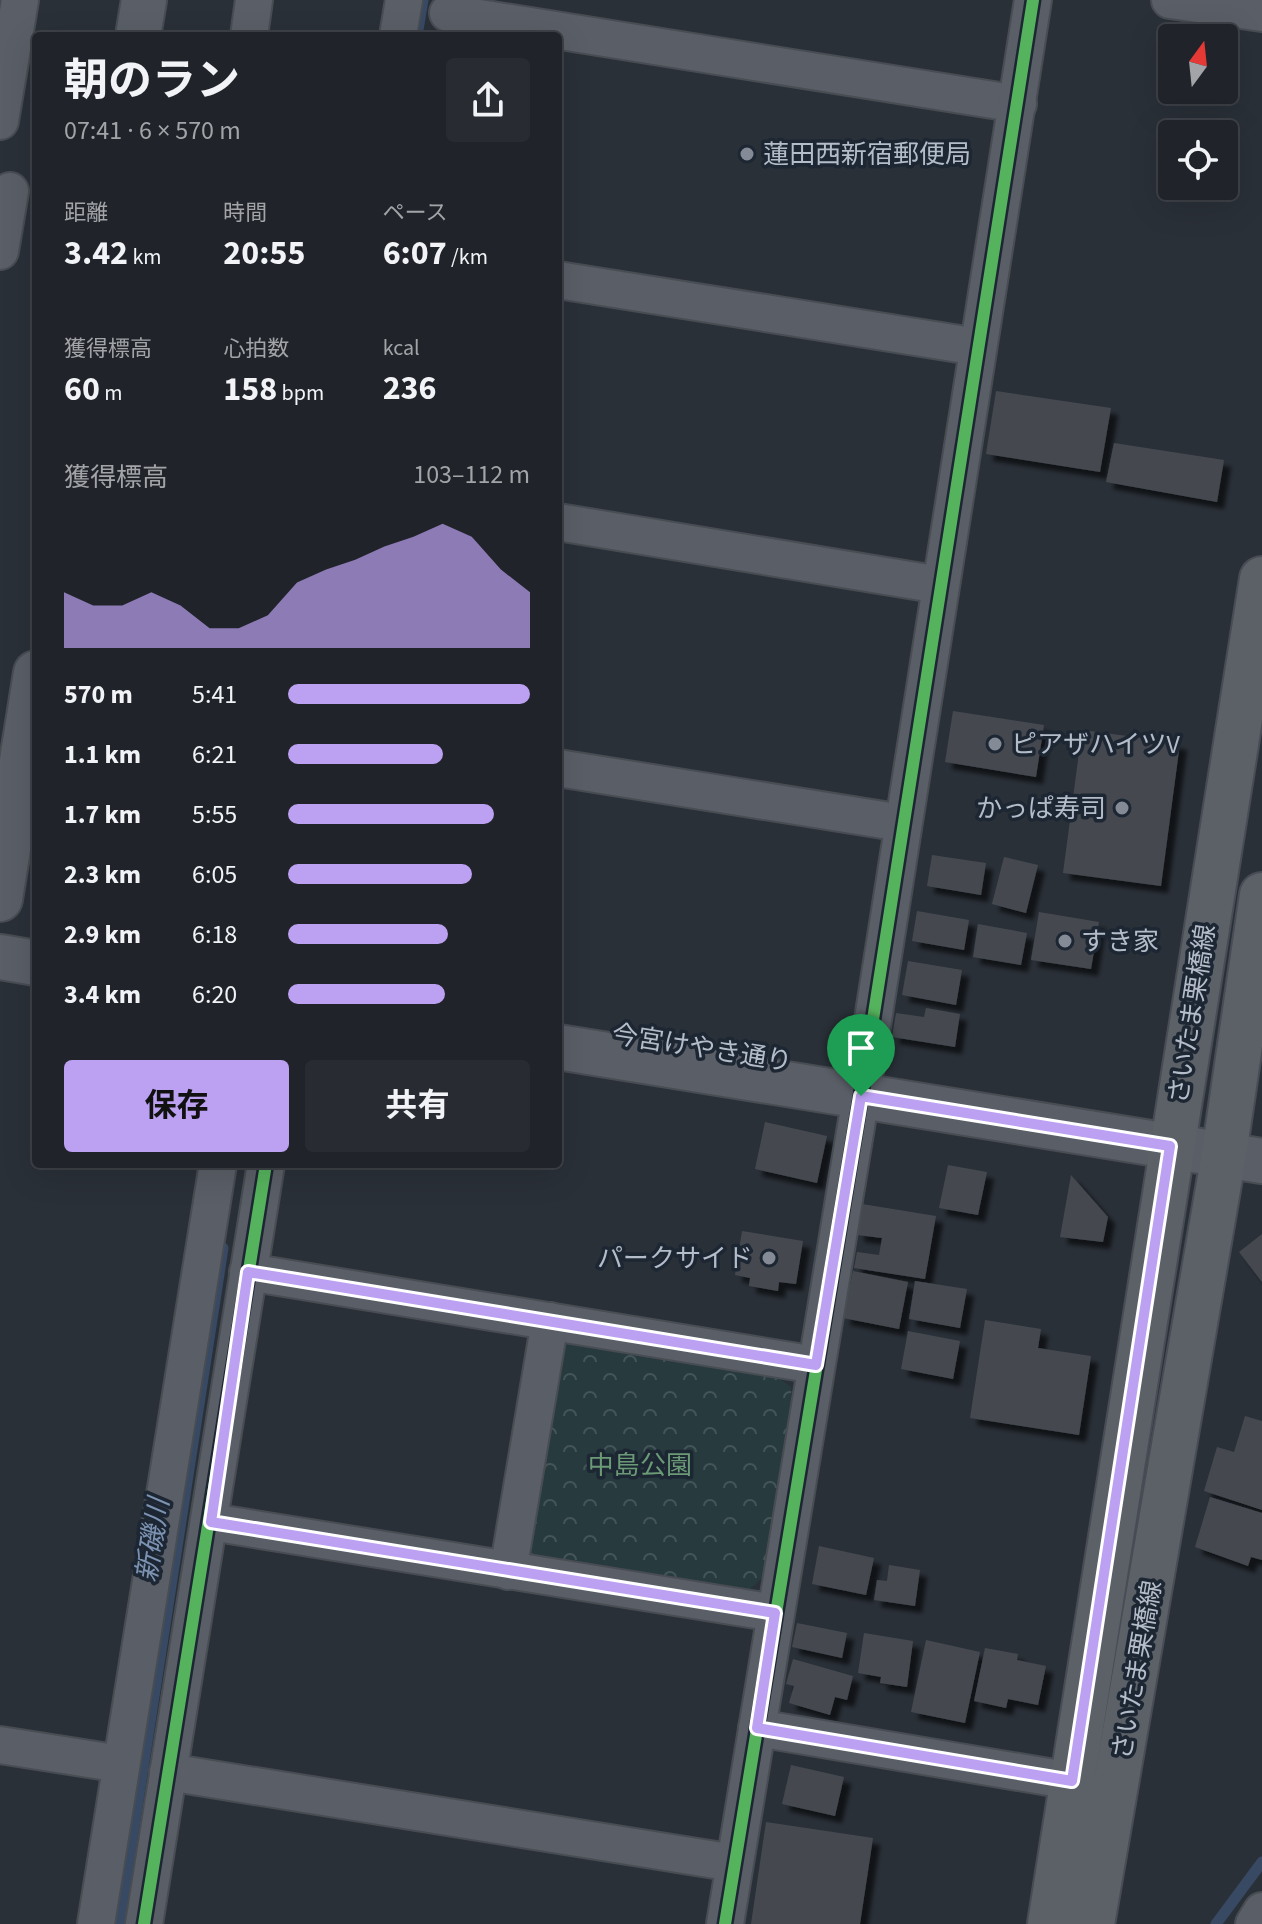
<!DOCTYPE html>
<html lang="ja">
<head>
<meta charset="utf-8">
<style>
	body { margin:0; font-family:"Source Sans 3","Noto Sans JP",sans-serif; background:#282c32; color:#f1f3f6; height:100vh; display:flex; flex-direction:column; font-size:30px; white-space:nowrap }
	* { box-sizing:border-box; margin:0 }
	p { font-size:26px; color:#a2a4a8 }
	.icon { flex:none; width:44px; height:44px; fill:none; stroke:currentColor; stroke-width:2; stroke-linecap:round; stroke-linejoin:round }
	.map { position:relative; flex:1; overflow:hidden }
	.details { position:absolute; left:32px; top:32px; width:530px; height:1136px; display:flex; flex-direction:column; background:#20242a; border-radius:8px; box-shadow:0 8px 32px #0002,0 0 0 2px #3d4147 }
	.details>* { flex:none }
	.needle { width:52px; rotate:15deg }
	.fabs { position:absolute; left:1158px; top:24px; display:grid; gap:16px }
	.fabs a { display:grid; place-items:center; width:80px; height:80px; border-radius:8px; background:#20242a; box-shadow:0 8px 32px #0002,0 0 0 2px #3d4147; font-size:40px }
	.pin { position:absolute; display:grid; place-items:center; width:68px; height:68px; color:#fff; margin:-82px -34px; border-radius:50% 50% 50% 0; rotate:-45deg; box-shadow:0 0 8px #0007 }
	.pin .icon { rotate:45deg }
	.round { display:grid; place-items:center; flex:none; width:84px; height:84px; border-radius:8px; background:#282c32 }
	.overview { display:flex; align-items:center; justify-content:space-between; height:136px; padding:0 32px }
	h1 { font-size:44px; font-weight:700; line-height:60px }
	.metrics { display:grid; grid-template-columns:repeat(3,1fr); gap:12px; height:136px; padding:8px 32px }
	.metrics div { display:grid; align-content:center }
	.metrics b { font-size:34px; font-weight:700 }
	.metrics small { font-size:22px; font-weight:400 }
	.metrics p { font-size:22px }
	.chart { height:224px; padding:16px 32px }
	.chart p { display:flex; justify-content:space-between }
	.chart svg { width:100%; height:144px; margin-top:8px; fill:#bca0f2; opacity:.7 }
	.button { display:flex; gap:16px; margin-top:auto; padding:16px 32px }
	.button a { flex:1; height:92px; border-radius:8px; background:#bca0f2; color:#111; font-size:32px; font-weight:700; line-height:92px; text-align:center }
	.button a+a { background:#282c32; color:#f1f3f6 }
	ul { padding:0 32px; list-style:none; font-size:26px }
	li { display:grid; grid-template-columns:128px 96px 1fr; align-items:center; height:60px }
	li i { height:20px; border-radius:10px; background:#bca0f2 }
	.map>svg:first-child { display:block }
	.park { fill:url(#park-crowns) }
	.lines { fill:none; stroke-linecap:round; stroke-linejoin:round }
	.stream { stroke:#384963; stroke-width:11 }
	.building { fill:#444950; filter:url(#shadow) }
	.minor-casing { stroke:#484c53; stroke-width:40 }
	.tertiary-casing { stroke:#484c53; stroke-width:48 }
	.primary-casing { stroke:#484c55; stroke-width:48 }
	.minor { stroke:#5a5e66; stroke-width:36 }
	.tertiary { stroke:#5a5e66; stroke-width:44 }
	.primary { stroke:#5c6168; stroke-width:44 }
	.cycleway-casing { stroke:#1d2633; stroke-width:17 }
	.cycleway { stroke:#56b35d; stroke-width:12 }
	.route-casing { stroke:#fff; stroke-width:16 }
	.route { stroke:#bca0f2; stroke-width:10 }
	.poi-dot { fill:#848b96; stroke:#1d2633; stroke-width:3 }
	.labels { text-anchor:middle; dominant-baseline:central; stroke-width:7; stroke-linejoin:round; paint-order:stroke }
	.poi-label { font-size:26px; fill:#b4bcc9; stroke:#1d2633; text-anchor:start }
	.street-label { font-size:26px; fill:#b4bcc9; stroke:#1d2633 }
	.park-label { font-size:26px; fill:#6b9a76; stroke:#1d2633 }
	.water-label { font-size:28px; font-style:italic; fill:#7c92b1; stroke:#1d2633 }
</style>
</head>
<body>
<div class="map">
<svg width="1262" height="1924" viewBox="0 0 1262 1924">
	<defs>
		<pattern id="park-crowns" width="20" height="18" patternUnits="userSpaceOnUse" patternTransform="scale(2)"><rect width="20" height="18" fill="#273a3e"/><path d="M2 6a3 3 0 1 1 6 0M12 15a3 3 0 1 1 6 0" fill="none" stroke="#445559"/></pattern>
		<filter id="shadow"><feDropShadow dx="7" dy="7" stdDeviation="2" flood-color="#0009"/></filter>
	</defs>
	<rect width="100%" height="100%" fill="#2a3038"/>
	<path class="park" d="M563,1342l217,37 11,8 1,21 -28,168 -16,15 -215,-34 -8,-6z"/>
	<g class="lines">
		<g class="stream">
			<path d="M417,36l6,-36"/>
			<path d="M119,1924l104,-676"/>
			<path d="M1216,1924l46,-62"/>
		</g>
	</g>
	<g class="building">
		<path d="M996,391l115,17 -11,64 -114,-18z"/>
		<path d="M1114,443l110,17 -7,42 -111,-20z"/>
		<path d="M953,711l91,14 -8,52 -91,-15z"/>
		<path d="M1082,730l98,13 -19,143 -98,-13z"/>
		<path d="M932,855l54,8 -5,32 -54,-9z"/>
		<path d="M1004,857l34,8 -12,48 -34,-9z"/>
		<path d="M917,911l52,9 -5,30 -52,-9z"/>
		<path d="M1039,912l60,10 -8,47 -60,-9z"/>
		<path d="M978,924l49,9 -6,32 -48,-8z"/>
		<path d="M908,961l54,9 -6,35 -54,-10z"/>
		<path d="M926,1008l34,6 -5,33 -63,-10 4,-24 28,4z"/>
		<path d="M765,1122l62,14 -10,47 -62,-14z"/>
		<path d="M948,1165l39,7 -9,43 -39,-7z"/>
		<path d="M1071,1175l37,42 -5,25 -43,-5z"/>
		<path d="M862,1204l74,12 -11,63 -71,-11 3,-16 22,3 3,-17 -25,-3z"/>
		<path d="M742,1231l61,10 -7,43 -17,-2 -1,9 -29,-5 1,-8 -15,-3z"/>
		<path d="M1262,1234v48l-23,-30z"/>
		<path d="M853,1271l55,11 -9,47 -56,-11z"/>
		<path d="M915,1281l52,8 -7,39 -51,-9z"/>
		<path d="M985,1320l56,9 -3,19 53,8 -12,79 -109,-17z"/>
		<path d="M908,1331l52,10 -7,38 -52,-10z"/>
		<path d="M1245,1416l17,5v89l-58,-19 13,-44 17,5z"/>
		<path d="M1210,1497l52,16v47l-11,-3 -3,9 -53,-19z"/>
		<path d="M819,1546l55,12 -8,37 -54,-11z"/>
		<path d="M889,1565l31,5 -5,36 -41,-6 3,-20 10,1z"/>
		<path d="M797,1623l50,10 -5,25 -50,-11z"/>
		<path d="M864,1633l49,8 -6,46 -27,-4 1,-6 -23,-4z"/>
		<path d="M926,1640l54,12 -15,71 -54,-11z"/>
		<path d="M985,1648l33,6 -1,6 29,6 -8,39 -30,-6 -2,9 -32,-7z"/>
		<path d="M793,1659l60,17 -6,24 -12,-3 -5,18 -41,-12 5,-17 -8,-2z"/>
		<path d="M791,1765l53,12 -9,39 -53,-12z"/>
		<path d="M766,1822l107,16 -13,86h-109z"/>
	</g>
	<g class="lines">
		<g class="minor-casing">
			<g id="minor">
				<path d="M1170,0l92,13"/>
				<path d="M448,13l570,91"/>
				<path d="M249,36l5,-36"/>
				<path d="M398,36l6,-36"/>
				<path d="M0,121l20,-121"/>
				<path d="M0,251l10,-60"/>
				<path d="M558,280l420,67"/>
				<path d="M558,522l382,63"/>
				<path d="M558,768l344,55"/>
				<path d="M248,1272l568,93"/>
				<path d="M211,1522l564,91"/>
				<path d="M508,1571l42,-250"/>
				<path d="M757,1728l315,53"/>
				<path d="M0,1745l121,19"/>
				<path d="M168,1772l566,91"/>
				<path d="M96,1924l122,-760"/>
				<path d="M144,1924l122,-760"/>
				<path d="M725,1924l136,-828 172,-1096"/>
				<path d="M1254,1924l8,-13"/>
			</g>
		</g>
		<g class="tertiary-casing">
			<g id="tertiary">
				<path d="M138,36l6,-36"/>
				<path d="M0,899l36,-226"/>
				<path d="M0,957l36,6"/>
				<path d="M558,1047l704,114"/>
			</g>
		</g>
		<g class="primary-casing">
			<g id="primary">
				<path d="M1050,1924l212,-1345"/>
				<path d="M1092,1924l132,-770 38,-259"/>
			</g>
		</g>
		<use href="#minor" class="minor"/>
		<use href="#tertiary" class="tertiary"/>
		<use href="#primary" class="primary"/>
		<g class="cycleway-casing">
			<g id="cycleway">
				<path d="M144,1924l122,-760"/>
				<path d="M725,1924l136,-828 172,-1096"/>
			</g>
		</g>
		<use href="#cycleway" class="cycleway"/>
	</g>
	<g class="lines">
		<g class="route-casing">
			<path id="route" d="M861,1096l309,50 -98,635 -315,-53 18,-115 -564,-91 37,-250 568,93z"/>
		</g>
		<use href="#route" class="route"/>
	</g>
	<g class="poi-dot">
		<circle cx="747" cy="154" r="8"/>
		<circle cx="995" cy="744" r="8"/>
		<circle cx="1122" cy="808" r="8"/>
		<circle cx="1065" cy="941" r="8"/>
		<circle cx="769" cy="1258" r="8"/>
	</g>
	<g class="labels">
		<g class="poi-label">
			<text x="763" y="154">蓮田西新宿郵便局</text>
			<text x="1011" y="744">ピアザハイツV</text>
			<text x="1106" y="808" text-anchor="end">かっぱ寿司</text>
			<text x="1081" y="941">すき家</text>
			<text x="753" y="1258" text-anchor="end">パークサイド</text>
		</g>
		<g class="street-label">
			<text transform="translate(1192 1014) rotate(-81)">さいたま栗橋線</text>
			<text transform="translate(702 1048) rotate(9)">今宮けやき通り</text>
			<text transform="translate(1137 1670) rotate(-80)">さいたま栗橋線</text>
		</g>
		<g class="park-label">
			<text x="640" y="1465">中島公園</text>
		</g>
		<g class="water-label">
			<text transform="translate(153 1540) rotate(-81)">新磯川</text>
		</g>
	</g>
</svg>
<div class="fabs">
<a><svg class="needle" viewBox="-14 -14 28 28"><path d="M0-13l5 13h-10z" fill="#e53935"/><path d="M0 13l5-13h-10z" fill="#a2a4a8"/></svg></a>
<a><svg class="icon" aria-label="locate" viewBox="0 0 24 24"><circle cx="12" cy="12" r="6"/><path d="M12 2v4M12 18v4M2 12h4M18 12h4"/></svg></a>
</div>
<div class="pin" style="left:861px;top:1096px;background:#1e9e55"><svg class="icon" aria-label="arrive" viewBox="0 0 24 24"><path d="M6 21V4h12l-3 4 3 4H6"/></svg></div>
<section class="details">
<div class="overview"><div><h1>朝のラン</h1><p>07:41 · 6 × 570 m</p></div><a class="round"><svg class="icon" aria-label="share" viewBox="0 0 24 24"><path d="M12 15V3M7 8l5-5 5 5M5 13v7h14v-7"/></svg></a></div>
<div class="metrics">
<div><p>距離</p><b>3.42<small> km</small></b></div>
<div><p>時間</p><b>20:55</b></div>
<div><p>ペース</p><b>6:07<small> /km</small></b></div>
</div>
<div class="metrics">
<div><p>獲得標高</p><b>60<small> m</small></b></div>
<div><p>心拍数</p><b>158<small> bpm</small></b></div>
<div><p>kcal</p><b>236</b></div>
</div>
<div class="chart"><p><span>獲得標高</span>103–112 m</p>
<svg viewBox="0 0 160 44" preserveAspectRatio="none"><path d="M0 44V27L10 31L20 31L30 27L40 31L50 38L60 38L70 34L80 24L90 20L100 17L110 13L120 10L130 6L140 10L150 20L160 27V44z"/></svg>
</div>
<ul>
<li><b>570 m</b>5:41<i style="width:100%"></i></li>
<li><b>1.1 km</b>6:21<i style="width:64%"></i></li>
<li><b>1.7 km</b>5:55<i style="width:85%"></i></li>
<li><b>2.3 km</b>6:05<i style="width:76%"></i></li>
<li><b>2.9 km</b>6:18<i style="width:66%"></i></li>
<li><b>3.4 km</b>6:20<i style="width:65%"></i></li>
</ul>
<div class="button"><a>保存</a><a>共有</a></div>
</section>
</div>
</body>
</html>
